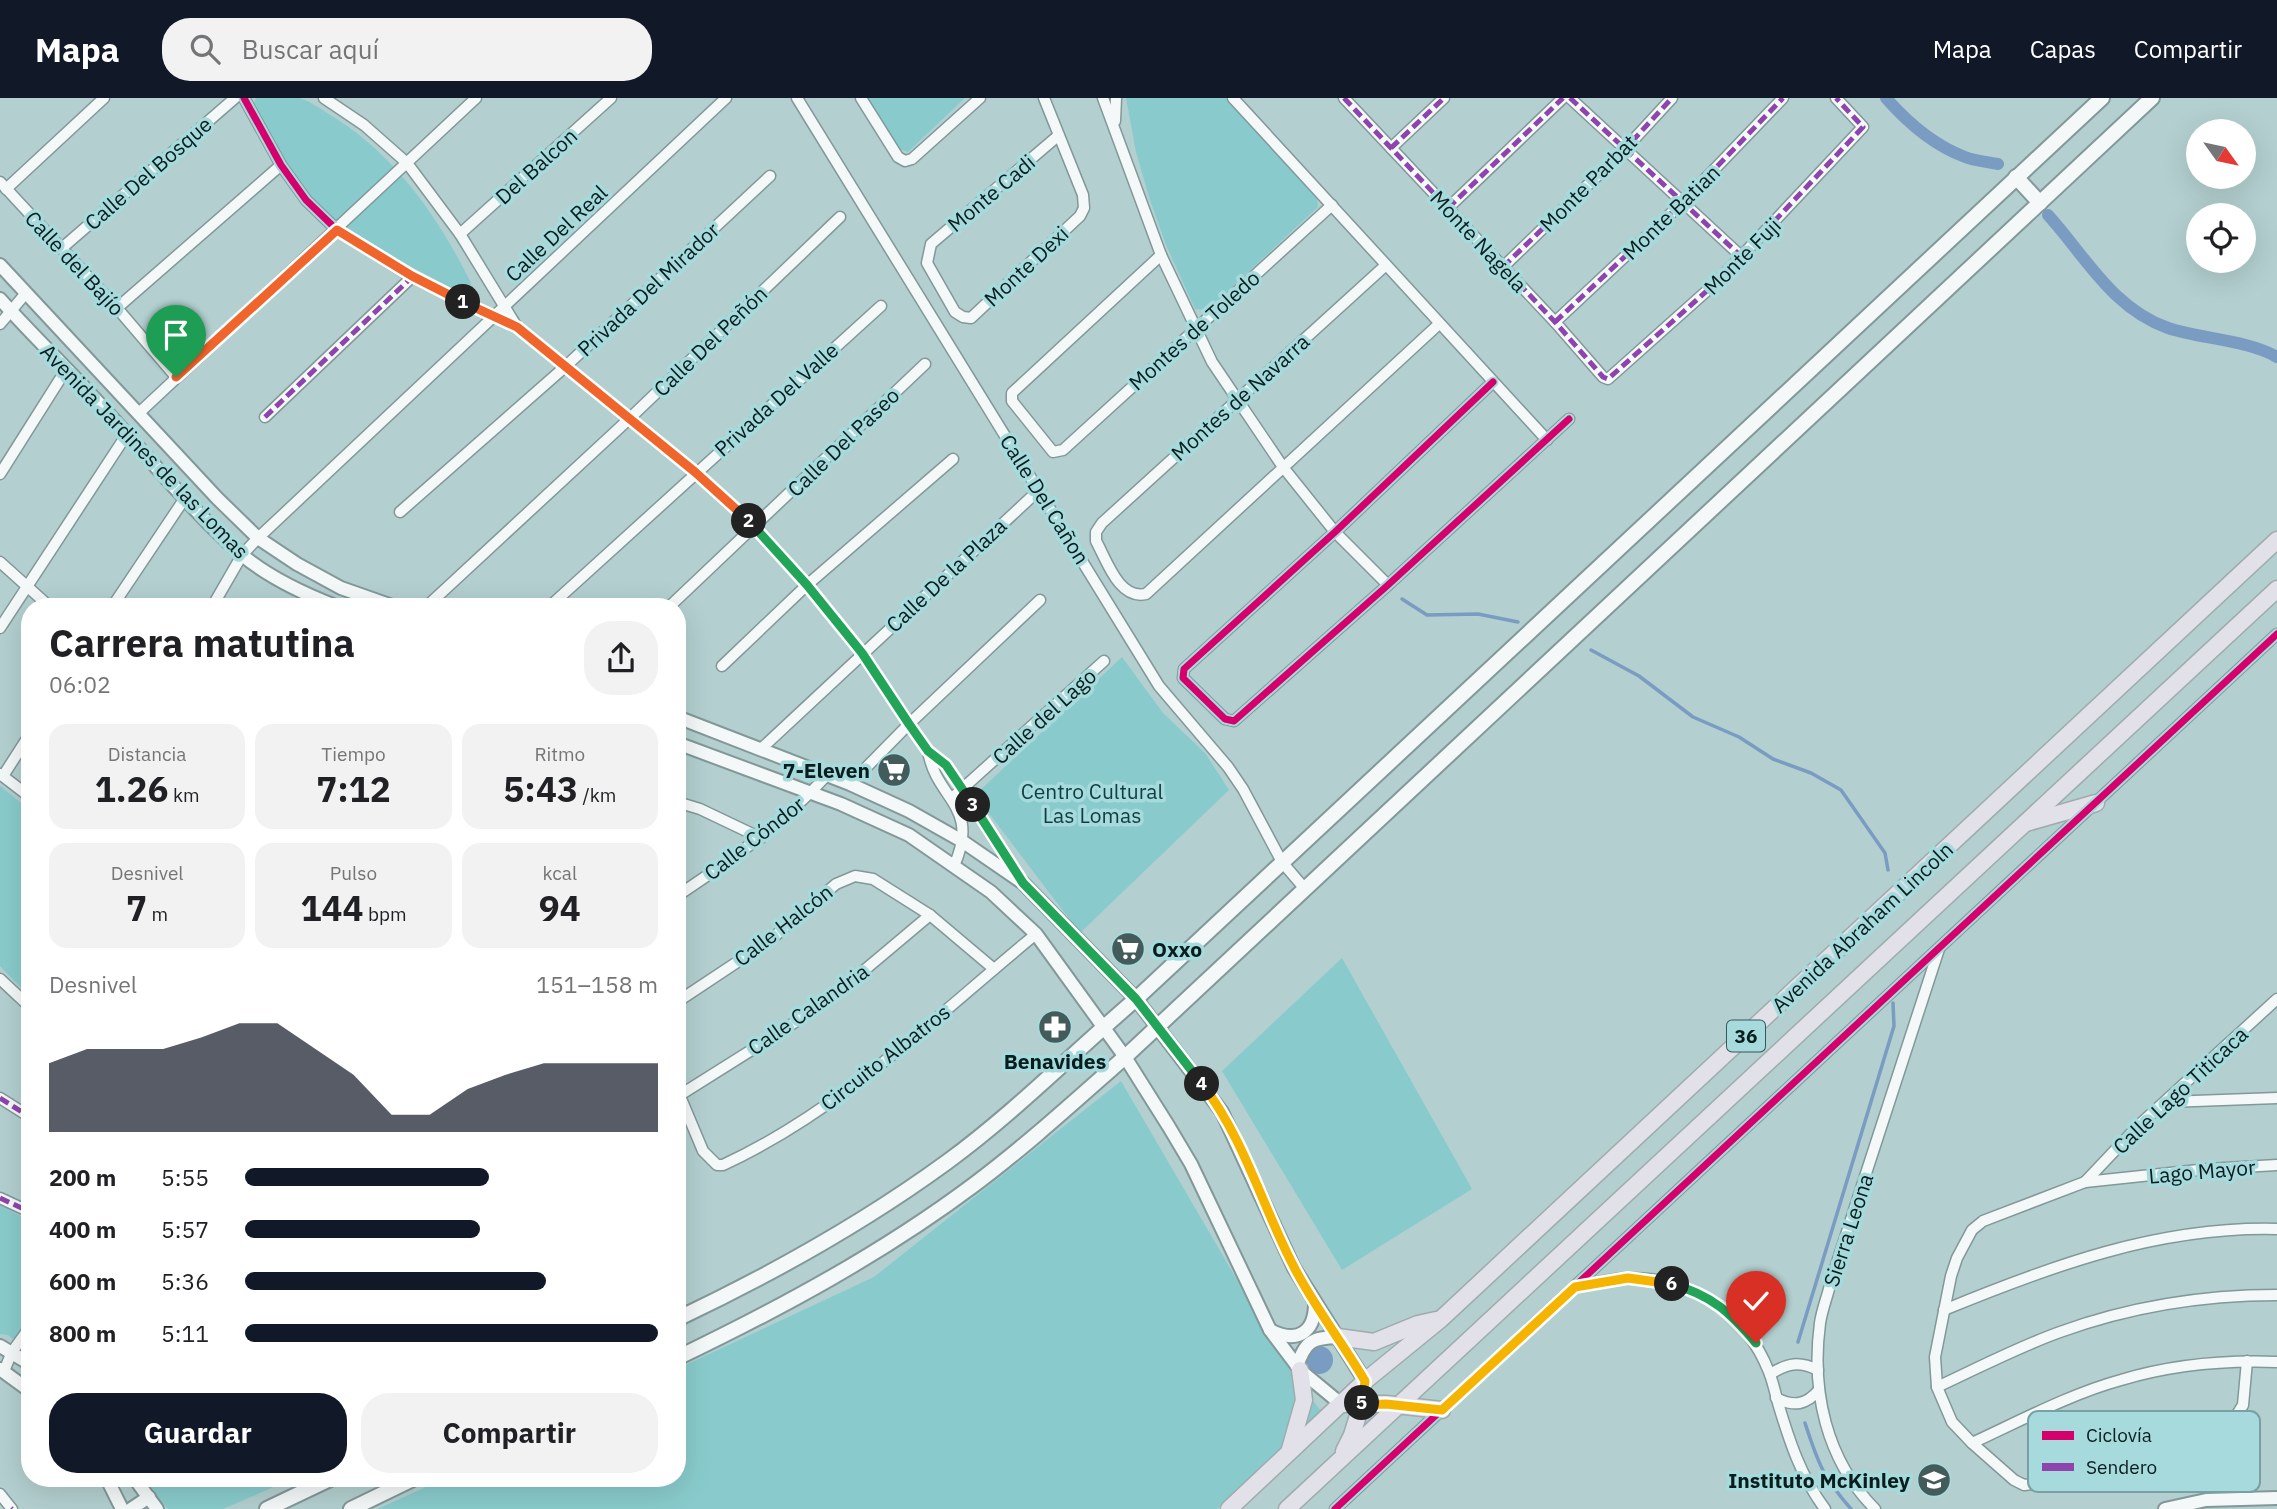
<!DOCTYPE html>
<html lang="es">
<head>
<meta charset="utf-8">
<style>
	body { margin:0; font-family:"IBM Plex Sans",sans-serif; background:#f2f2f2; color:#202124; height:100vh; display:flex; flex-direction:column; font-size:26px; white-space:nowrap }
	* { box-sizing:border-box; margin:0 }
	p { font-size:23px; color:#757577 }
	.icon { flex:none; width:38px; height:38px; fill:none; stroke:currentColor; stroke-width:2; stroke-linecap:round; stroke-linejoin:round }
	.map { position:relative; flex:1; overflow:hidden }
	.drawer { position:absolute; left:21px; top:500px; width:665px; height:889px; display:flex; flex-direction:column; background:#fff; border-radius:28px; box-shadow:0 7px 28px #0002 }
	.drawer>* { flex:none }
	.needle { width:46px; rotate:123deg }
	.buttons { position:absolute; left:2186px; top:21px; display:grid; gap:14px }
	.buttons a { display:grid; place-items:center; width:70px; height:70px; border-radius:50%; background:#fff; box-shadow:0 7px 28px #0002; font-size:35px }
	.pin { position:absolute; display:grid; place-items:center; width:60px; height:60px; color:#fff; margin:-72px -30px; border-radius:50% 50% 50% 0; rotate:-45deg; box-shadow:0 0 7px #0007 }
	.pin .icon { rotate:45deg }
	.km { position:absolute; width:35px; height:35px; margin:-18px; border-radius:50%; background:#222; color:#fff; font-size:19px; line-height:35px; text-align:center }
	.round { display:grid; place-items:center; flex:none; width:74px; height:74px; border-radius:28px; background:#f2f2f2 }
	.headline { display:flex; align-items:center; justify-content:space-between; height:119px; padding:0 28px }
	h1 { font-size:38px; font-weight:700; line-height:52px }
	.figures { display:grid; grid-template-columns:repeat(3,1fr); gap:10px; height:119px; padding:7px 28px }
	.figures div { display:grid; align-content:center; border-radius:18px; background:#f2f2f2; text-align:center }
	.figures b { font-size:35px; font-weight:700 }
	.figures small { font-size:19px; font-weight:400 }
	.figures p { font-size:19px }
	.chart { height:196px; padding:14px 28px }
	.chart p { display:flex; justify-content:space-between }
	.chart svg { width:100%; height:126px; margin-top:7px; fill:#111827; opacity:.7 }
	.button { display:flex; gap:14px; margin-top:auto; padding:14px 28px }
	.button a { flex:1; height:80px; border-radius:28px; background:#111827; color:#fff; font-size:28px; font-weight:700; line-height:80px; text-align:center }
	.button a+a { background:#f2f2f2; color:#202124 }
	ul { padding:0 28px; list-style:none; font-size:23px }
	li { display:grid; grid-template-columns:112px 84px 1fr; align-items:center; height:52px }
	li i { height:18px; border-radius:9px; background:#111827 }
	header { display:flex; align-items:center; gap:42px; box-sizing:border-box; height:98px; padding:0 35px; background:#111827; color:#fff }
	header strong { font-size:33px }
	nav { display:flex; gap:38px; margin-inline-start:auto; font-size:24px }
	.search { width:490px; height:63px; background:#f2f2f2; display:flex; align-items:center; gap:18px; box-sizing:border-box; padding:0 24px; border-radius:28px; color:#757577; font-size:26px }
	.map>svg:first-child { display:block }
	.green { fill:#89cbcc }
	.water { fill:#7a9cc2 }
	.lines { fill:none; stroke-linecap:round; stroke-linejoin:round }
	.stream { stroke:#7a9cc2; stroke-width:3.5 }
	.canal { stroke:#7a9cc2; stroke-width:12 }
	.minor-casing { stroke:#829899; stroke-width:13 }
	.tertiary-casing { stroke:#829899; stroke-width:16 }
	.secondary-casing { stroke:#829899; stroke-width:18 }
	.primary-casing { stroke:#9dacac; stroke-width:19 }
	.minor { stroke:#f4f8f8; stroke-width:10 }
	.tertiary { stroke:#f4f8f8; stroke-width:12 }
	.secondary { stroke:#f4f8f8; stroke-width:14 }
	.primary { stroke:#e2e0e8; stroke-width:16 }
	.quiet { stroke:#8e44ad; stroke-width:5; stroke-dasharray:10 5; stroke-linecap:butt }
	.cycleway-casing { stroke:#a6dadc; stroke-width:11 }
	.cycleway { stroke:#d6006c; stroke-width:7 }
	.split-1-casing { stroke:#fff; stroke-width:14 }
	.split-2-casing { stroke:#fff; stroke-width:14 }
	.split-3-casing { stroke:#fff; stroke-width:14 }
	.split-4-casing { stroke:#fff; stroke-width:14 }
	.split-5-casing { stroke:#fff; stroke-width:14 }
	.split-6-casing { stroke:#fff; stroke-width:14 }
	.split-7-casing { stroke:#fff; stroke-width:14 }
	.split-1 { stroke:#f0652b; stroke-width:9 }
	.split-2 { stroke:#f0652b; stroke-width:9 }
	.split-3 { stroke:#22a559; stroke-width:9 }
	.split-4 { stroke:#22a559; stroke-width:9 }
	.split-5 { stroke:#f5b400; stroke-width:9 }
	.split-6 { stroke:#f5b400; stroke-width:9 }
	.split-7 { stroke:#22a559; stroke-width:9 }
	.labels { text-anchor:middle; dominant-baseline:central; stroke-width:7; stroke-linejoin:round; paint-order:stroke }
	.shield { fill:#a6dadc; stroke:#375657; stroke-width:2 }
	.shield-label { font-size:19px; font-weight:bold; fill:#081d1e }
	.street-label { font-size:21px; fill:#081d1e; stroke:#a6dadc }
	.poi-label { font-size:21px; font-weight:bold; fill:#081d1e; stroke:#a6dadc; text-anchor:end }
	.park-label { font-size:21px; fill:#0f3e40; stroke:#a6dadc }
	.key { fill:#a6dadc; stroke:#77a1a3; stroke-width:2 }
	.key-label { font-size:19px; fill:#081d1e }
</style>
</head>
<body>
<header>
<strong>Mapa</strong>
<div class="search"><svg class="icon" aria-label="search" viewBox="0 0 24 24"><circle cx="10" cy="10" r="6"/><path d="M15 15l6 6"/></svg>Buscar aquí</div>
<nav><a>Mapa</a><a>Capas</a><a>Compartir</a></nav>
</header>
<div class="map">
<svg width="2277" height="1411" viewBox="0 0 2277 1411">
	<rect width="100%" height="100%" fill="#b3cfcf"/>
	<g class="green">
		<path d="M256,0c13,0 29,0 43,0 9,2 20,10 28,15 63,37 106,96 139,160l5,10 -4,7 -8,2 -108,-57 -25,-21 -17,-16 -27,-37 -29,-55z"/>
		<path d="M867,0h98l-57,54 -9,-3z"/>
		<path d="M1126,0h100l91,99 1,10 -111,103 -12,-1 -29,-64 -16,-45 -14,-48z"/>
		<path d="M1122,559l41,56 42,40 24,37 -149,143 -105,-138z"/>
		<path d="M0,688l30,24v187l-30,-31z"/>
		<path d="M1342,860l130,231 -130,81 -120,-199z"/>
		<path d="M1121,983l168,288 35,46 -107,94h-839l65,-30h234v-110l197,-92z"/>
		<path d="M0,1107l30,16v132l-22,-18 -8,-1z"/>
		<path d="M141,1381h151l-69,30h-55z"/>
	</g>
	<circle class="water" cx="1319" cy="1262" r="14"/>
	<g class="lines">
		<g class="stream">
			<path d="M1402,501l25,16 51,-1 40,8"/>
			<path d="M1591,552l48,26 54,41 46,20 34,22 38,14 30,17 44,63 3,17"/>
			<path d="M1798,1244l96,-316 -1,-23"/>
			<path d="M1805,1325c13,40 18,54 46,86"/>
		</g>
		<g class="canal">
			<path d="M1886,0c22,25 47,47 79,59 10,4 23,5 33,7"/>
			<path d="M2048,117c38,42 64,93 120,113 33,11 80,12 109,29"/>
		</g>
		<g class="minor-casing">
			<g id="minor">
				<path d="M244,0l37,67 25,35 31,30 75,47 105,50 178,145 60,55 52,58 55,69 66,97 18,14 75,115"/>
				<path d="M324,0l40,27 43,38 53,71 57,93"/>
				<path d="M797,0l362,588 69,81 15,22 39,73 23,27"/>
				<path d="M861,0l37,59 7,4 7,-2 68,-61"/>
				<path d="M1044,0l39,97 1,13 -4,8 -109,102 -8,-1 -8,-5 -28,-49 4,-19 128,-109"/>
				<path d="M1103,0l58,157 51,107 71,105 52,65 53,53"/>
				<path d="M1233,0l314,342"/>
				<path d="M1344,0l211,224 48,55 5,2 111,-99 144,-153 -27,-29"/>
				<path d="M1570,0l172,159"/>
				<path d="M1115,23l1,-23"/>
				<path d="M1391,50l53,-50"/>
				<path d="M0,84l117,126 59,69"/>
				<path d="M6,91l98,-91"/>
				<path d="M1448,110l115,-110"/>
				<path d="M460,136l151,-136"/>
				<path d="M62,150l173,-150"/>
				<path d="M1161,157l-149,138v8l41,51 10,-2 269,-245"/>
				<path d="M1386,167l-284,258 -6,9v9c11,20 23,59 50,53l293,-270"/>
				<path d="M1503,169l122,-118 47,-51"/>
				<path d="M117,210l164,-143"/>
				<path d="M1555,224l127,-119 101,-105"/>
				<path d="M0,226l26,-31"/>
				<path d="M1493,284l-158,150 -151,137 -1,9 42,41 9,2 154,-136 181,-166"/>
				<path d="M140,314l336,-314"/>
				<path d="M265,319l147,-140"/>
				<path d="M0,376l67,-106"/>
				<path d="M400,414l166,-146 204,-190"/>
				<path d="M0,464l50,45"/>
				<path d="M112,509l73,-109"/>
				<path d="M212,509l30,-52 16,-17 468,-440"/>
				<path d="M426,509l203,-188 211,-202"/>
				<path d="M549,509l332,-301"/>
				<path d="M669,509l256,-243"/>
				<path d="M0,530l127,-194"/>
				<path d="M722,568l85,-81 146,-126"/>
				<path d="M762,650l278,-259"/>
				<path d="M928,653c8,49 53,54 26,115"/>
				<path d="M0,676l30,23"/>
				<path d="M3,678l27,-42"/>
				<path d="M850,686l59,-60 131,-124"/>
				<path d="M952,700l152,-137"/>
				<path d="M677,704l23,7 61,29"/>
				<path d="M677,798c54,-36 107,-73 150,-121"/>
				<path d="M0,881l30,28"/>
				<path d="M677,904l92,-61 67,-57 19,-8 18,3 57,36 64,54"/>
				<path d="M677,991l26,62 14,14h6c119,-55 213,-149 313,-231"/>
				<path d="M680,997l105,-66 51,-35 94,-79"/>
				<path d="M0,1000l30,19"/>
				<path d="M2167,1004l110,-4"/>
				<path d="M2085,1084l53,-56 139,-127"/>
				<path d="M0,1100l30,14"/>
				<path d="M1576,1189c17,-3 35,-9 52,-9 64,-1 118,35 141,94 4,10 6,20 9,31 11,37 23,74 47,106"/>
				<path d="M1944,1212c107,-44 215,-84 333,-81"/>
				<path d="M2247,1263l-4,44 -12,19 -11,4 -50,6 -26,6 -111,44 -9,1 -10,-5 -42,-37 -20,-21 -15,-35 -2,-30 16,-81 6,-18 15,-28 11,-9 102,-39 123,-13 69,-4"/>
				<path d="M4,1273l8,-19 18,-25"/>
				<path d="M1770,1276c18,-11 29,-13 48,-4"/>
				<path d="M1937,1289c41,-19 81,-40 123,-55 69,-25 144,-37 217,-37"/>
				<path d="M1776,1300c18,9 30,7 43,-8"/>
				<path d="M1972,1345c48,-22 98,-49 149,-63 50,-15 104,-20 156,-18"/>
				<path d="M0,1396l12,15"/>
				<path d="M1335,1411l942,-875"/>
				<path d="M1875,1411c-49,-49 -64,-118 -55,-186 2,-14 8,-28 11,-42l108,-332"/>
			</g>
		</g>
		<g class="tertiary-casing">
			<g id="tertiary">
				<path d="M0,167l217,233 41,40 39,26 44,24 54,19"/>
				<path d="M0,201c34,38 72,74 106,112 44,48 86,100 135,143 28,24 63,40 97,53"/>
				<path d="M677,619l173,67 59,27 53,30 61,42 113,116 86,113 72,156 71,113"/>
				<path d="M677,645l164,61 68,31 82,57 45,42 89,123 44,70 22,37 79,166 30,40 41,34"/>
				<path d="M1270,1232c27,14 45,3 45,-27"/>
				<path d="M0,1248l30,18"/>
				<path d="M1297,1268c9,-25 14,-28 41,-29"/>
				<path d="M0,1271l30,22"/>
				<path d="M107,1381l15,30"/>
				<path d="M135,1381l22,30"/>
				<path d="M131,1411l18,-12"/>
				<path d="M2165,1411l41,-9 71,-2"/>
			</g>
		</g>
		<g class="secondary-casing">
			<g id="secondary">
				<path d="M2016,79l24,26"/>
				<path d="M677,1221c95,-45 185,-95 270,-157 67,-49 126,-109 189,-163l966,-901"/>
				<path d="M677,1260c104,-50 206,-105 298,-174 52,-39 101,-84 150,-127l1027,-959"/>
				<path d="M267,1411l63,-30"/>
				<path d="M351,1411l62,-30"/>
			</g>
		</g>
		<g class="primary-casing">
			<g id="primary">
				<path d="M2026,725l70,-20"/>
				<path d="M1338,1239l36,5 44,-18 18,-4"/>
				<path d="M1341,1306h45l56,6"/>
				<path d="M1290,1351l14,-49 -4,-30"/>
				<path d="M1344,1353l8,-16 12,-39"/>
				<path d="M1229,1411l136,-128 76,-62 836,-779"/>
				<path d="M1287,1411l990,-920"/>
			</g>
		</g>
		<use href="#minor" class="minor"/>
		<use href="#tertiary" class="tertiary"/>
		<use href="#secondary" class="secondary"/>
		<use href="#primary" class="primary"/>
		<g class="quiet">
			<path d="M1344,0l211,224 48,55 5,2 111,-99 144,-153 -27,-29"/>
			<path d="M1570,0l172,159"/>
			<path d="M1391,50l53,-50"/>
			<path d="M1448,110l115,-110"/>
			<path d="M1503,169l122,-118 47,-51"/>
			<path d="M1555,224l127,-119 101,-105"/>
			<path d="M265,319l147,-140"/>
			<path d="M0,1000l30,19"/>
			<path d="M0,1100l30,14"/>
			<path d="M11,1410l1,1"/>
		</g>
		<g class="cycleway-casing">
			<g id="cycleway">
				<path d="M244,0l37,67 25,35 31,30 75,47 105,50 178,145 60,55 52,58 55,69 66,97 18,14 77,118"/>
				<path d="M1493,284l-158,150 -151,137 -1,9 42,41 9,2 154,-136 181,-166"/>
				<path d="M1335,1411l942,-875"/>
			</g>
		</g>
		<use href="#cycleway" class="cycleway"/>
	</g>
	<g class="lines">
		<g class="split-1-casing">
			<path id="split-1" d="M176,279l161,-147 75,46 51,26"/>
		</g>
		<g class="split-2-casing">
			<path id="split-2" d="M463,204l54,25 178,145 54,49"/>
		</g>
		<g class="split-3-casing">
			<path id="split-3" d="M749,423l58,64 55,68 47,71 19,27 18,14 27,40"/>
		</g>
		<g class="split-4-casing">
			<path id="split-4" d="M973,707l50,78 113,116 66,85"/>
		</g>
		<g class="split-5-casing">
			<path id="split-5" d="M1202,986c42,54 60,122 92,183 20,39 48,75 71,114l-3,22"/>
		</g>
		<g class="split-6-casing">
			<path id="split-6" d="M1362,1305l-1,2 25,-1 56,6 133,-123 53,-9 44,6"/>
		</g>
		<g class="split-7-casing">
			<path id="split-7" d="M1672,1186c39,11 58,28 84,59"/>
		</g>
		<use href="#split-1" class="split-1"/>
		<use href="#split-2" class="split-2"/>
		<use href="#split-3" class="split-3"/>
		<use href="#split-4" class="split-4"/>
		<use href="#split-5" class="split-5"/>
		<use href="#split-6" class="split-6"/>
		<use href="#split-7" class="split-7"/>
	</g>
	<defs>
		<g id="supermarket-disc" transform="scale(1.75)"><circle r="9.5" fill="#445b5c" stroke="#a6dadc"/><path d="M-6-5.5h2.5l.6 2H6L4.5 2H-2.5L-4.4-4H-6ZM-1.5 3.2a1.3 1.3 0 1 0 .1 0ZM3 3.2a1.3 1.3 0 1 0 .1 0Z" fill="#fff"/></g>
		<g id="pharmacy-disc" transform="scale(1.75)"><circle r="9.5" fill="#445b5c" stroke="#a6dadc"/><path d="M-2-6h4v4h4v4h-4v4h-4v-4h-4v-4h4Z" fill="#fff"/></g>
		<g id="school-disc" transform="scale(1.75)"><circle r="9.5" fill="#445b5c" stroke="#a6dadc"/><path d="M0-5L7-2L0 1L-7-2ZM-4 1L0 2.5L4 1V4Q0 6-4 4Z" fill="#fff"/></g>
	</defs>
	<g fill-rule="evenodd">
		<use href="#supermarket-disc" x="894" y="672"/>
		<use href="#supermarket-disc" x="1128" y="851"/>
		<use href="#pharmacy-disc" x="1055" y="929"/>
		<use href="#school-disc" x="1934" y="1382"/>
	</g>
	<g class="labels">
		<rect class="shield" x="1727" y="922.5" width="38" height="31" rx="5"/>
		<g class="shield-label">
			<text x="1746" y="938">36</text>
		</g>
		<g class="street-label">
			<text transform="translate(536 68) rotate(-42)">Del Balcon</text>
			<text transform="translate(148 75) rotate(-41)">Calle Del Bosque</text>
			<text transform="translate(1588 85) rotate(-45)">Monte Parbat</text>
			<text transform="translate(991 95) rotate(-40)">Monte Cadi</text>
			<text transform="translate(1671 114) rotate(-44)">Monte Batian</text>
			<text transform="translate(556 135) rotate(-43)">Calle Del Real</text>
			<text transform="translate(1479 143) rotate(47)">Monte Nagela</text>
			<text transform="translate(1742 158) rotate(-45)">Monte Fuji</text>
			<text transform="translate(75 165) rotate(47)">Calle del Bajío</text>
			<text transform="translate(1026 168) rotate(-43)">Monte Dexi</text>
			<text transform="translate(648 191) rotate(-43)">Privada Del Mirador</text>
			<text transform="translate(1194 232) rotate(-42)">Montes de Toledo</text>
			<text transform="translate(710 243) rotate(-44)">Calle Del Peñón</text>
			<text transform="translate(1240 299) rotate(-42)">Montes de Navarra</text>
			<text transform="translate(776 301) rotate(-42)">Privada Del Valle</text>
			<text transform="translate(843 344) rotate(-44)">Calle Del Paseo</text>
			<text transform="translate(145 353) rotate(46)">Avenida Jardines de las Lomas</text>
			<text transform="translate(1045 401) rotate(58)">Calle Del Cañon</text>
			<text transform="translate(946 477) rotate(-43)">Calle De la Plaza</text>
			<text transform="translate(1044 618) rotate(-42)">Calle del Lago</text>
			<text transform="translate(754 740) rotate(-38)">Calle Cóndor</text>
			<text transform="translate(783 827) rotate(-38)">Calle Halcón</text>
			<text transform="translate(1862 829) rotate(-43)">Avenida Abraham Lincoln</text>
			<text transform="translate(808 911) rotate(-35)">Calle Calandria</text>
			<text transform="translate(885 959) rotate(-38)">Circuito Albatros</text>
			<text transform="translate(2180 992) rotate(-43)">Calle Lago Titicaca</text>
			<text transform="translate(2202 1073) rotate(-5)">Lago Mayor</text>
			<text transform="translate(1848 1132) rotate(-72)">Sierra Leona</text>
		</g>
		<g class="poi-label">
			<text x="870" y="672">7-Eleven</text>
			<text x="1152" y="851" text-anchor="start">Oxxo</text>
			<text x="1055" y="963" text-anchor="middle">Benavides</text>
			<text x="1910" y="1382">Instituto McKinley</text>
		</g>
		<g class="park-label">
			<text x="1092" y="693">Centro Cultural<tspan x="1092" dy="24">Las Lomas</tspan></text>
		</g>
	</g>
	<rect x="2028" y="1313" width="232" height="81" rx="10" class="key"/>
	<rect x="2042" y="1333" width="32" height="9" fill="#d6006c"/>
	<rect x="2042" y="1365" width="32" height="8" fill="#8e44ad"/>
	<g class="key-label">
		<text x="2086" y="1344">Ciclovía</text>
		<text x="2086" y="1376">Sendero</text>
	</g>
</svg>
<div class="buttons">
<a><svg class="needle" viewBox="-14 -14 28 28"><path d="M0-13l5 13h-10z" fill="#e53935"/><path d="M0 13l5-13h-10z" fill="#757577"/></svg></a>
<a><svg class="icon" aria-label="locate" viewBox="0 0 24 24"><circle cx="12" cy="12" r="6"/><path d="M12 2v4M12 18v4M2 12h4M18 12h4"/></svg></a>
</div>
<div class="pin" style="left:176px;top:279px;background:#1e9e55"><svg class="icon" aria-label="arrive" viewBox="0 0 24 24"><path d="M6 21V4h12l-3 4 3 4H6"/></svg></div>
<div class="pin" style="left:1756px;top:1245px;background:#d93025"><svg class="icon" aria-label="check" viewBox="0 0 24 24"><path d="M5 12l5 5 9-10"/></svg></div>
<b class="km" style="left:463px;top:204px">1</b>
<b class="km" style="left:749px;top:423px">2</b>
<b class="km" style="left:973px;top:707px">3</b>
<b class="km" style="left:1202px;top:986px">4</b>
<b class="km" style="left:1362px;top:1305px">5</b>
<b class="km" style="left:1672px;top:1186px">6</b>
<section class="drawer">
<div class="headline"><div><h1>Carrera matutina</h1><p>06:02</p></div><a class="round"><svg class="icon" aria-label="share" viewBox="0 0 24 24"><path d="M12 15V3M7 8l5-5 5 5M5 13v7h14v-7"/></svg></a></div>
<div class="figures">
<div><p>Distancia</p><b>1.26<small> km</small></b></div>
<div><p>Tiempo</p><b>7:12</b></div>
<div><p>Ritmo</p><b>5:43<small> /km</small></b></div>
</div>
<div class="figures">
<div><p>Desnivel</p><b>7<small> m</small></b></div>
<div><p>Pulso</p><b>144<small> bpm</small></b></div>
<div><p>kcal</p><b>94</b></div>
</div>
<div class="chart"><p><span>Desnivel</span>151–158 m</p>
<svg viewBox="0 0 160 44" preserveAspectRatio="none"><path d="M0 44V20L10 15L20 15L30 15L40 11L50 6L60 6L70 15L80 24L90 38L100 38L110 29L120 24L130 20L140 20L150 20L160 20V44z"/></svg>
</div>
<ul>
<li><b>200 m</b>5:55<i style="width:59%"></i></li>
<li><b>400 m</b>5:57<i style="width:57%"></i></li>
<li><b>600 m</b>5:36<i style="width:73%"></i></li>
<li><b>800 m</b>5:11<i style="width:100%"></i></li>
</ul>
<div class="button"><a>Guardar</a><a>Compartir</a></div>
</section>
</div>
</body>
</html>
